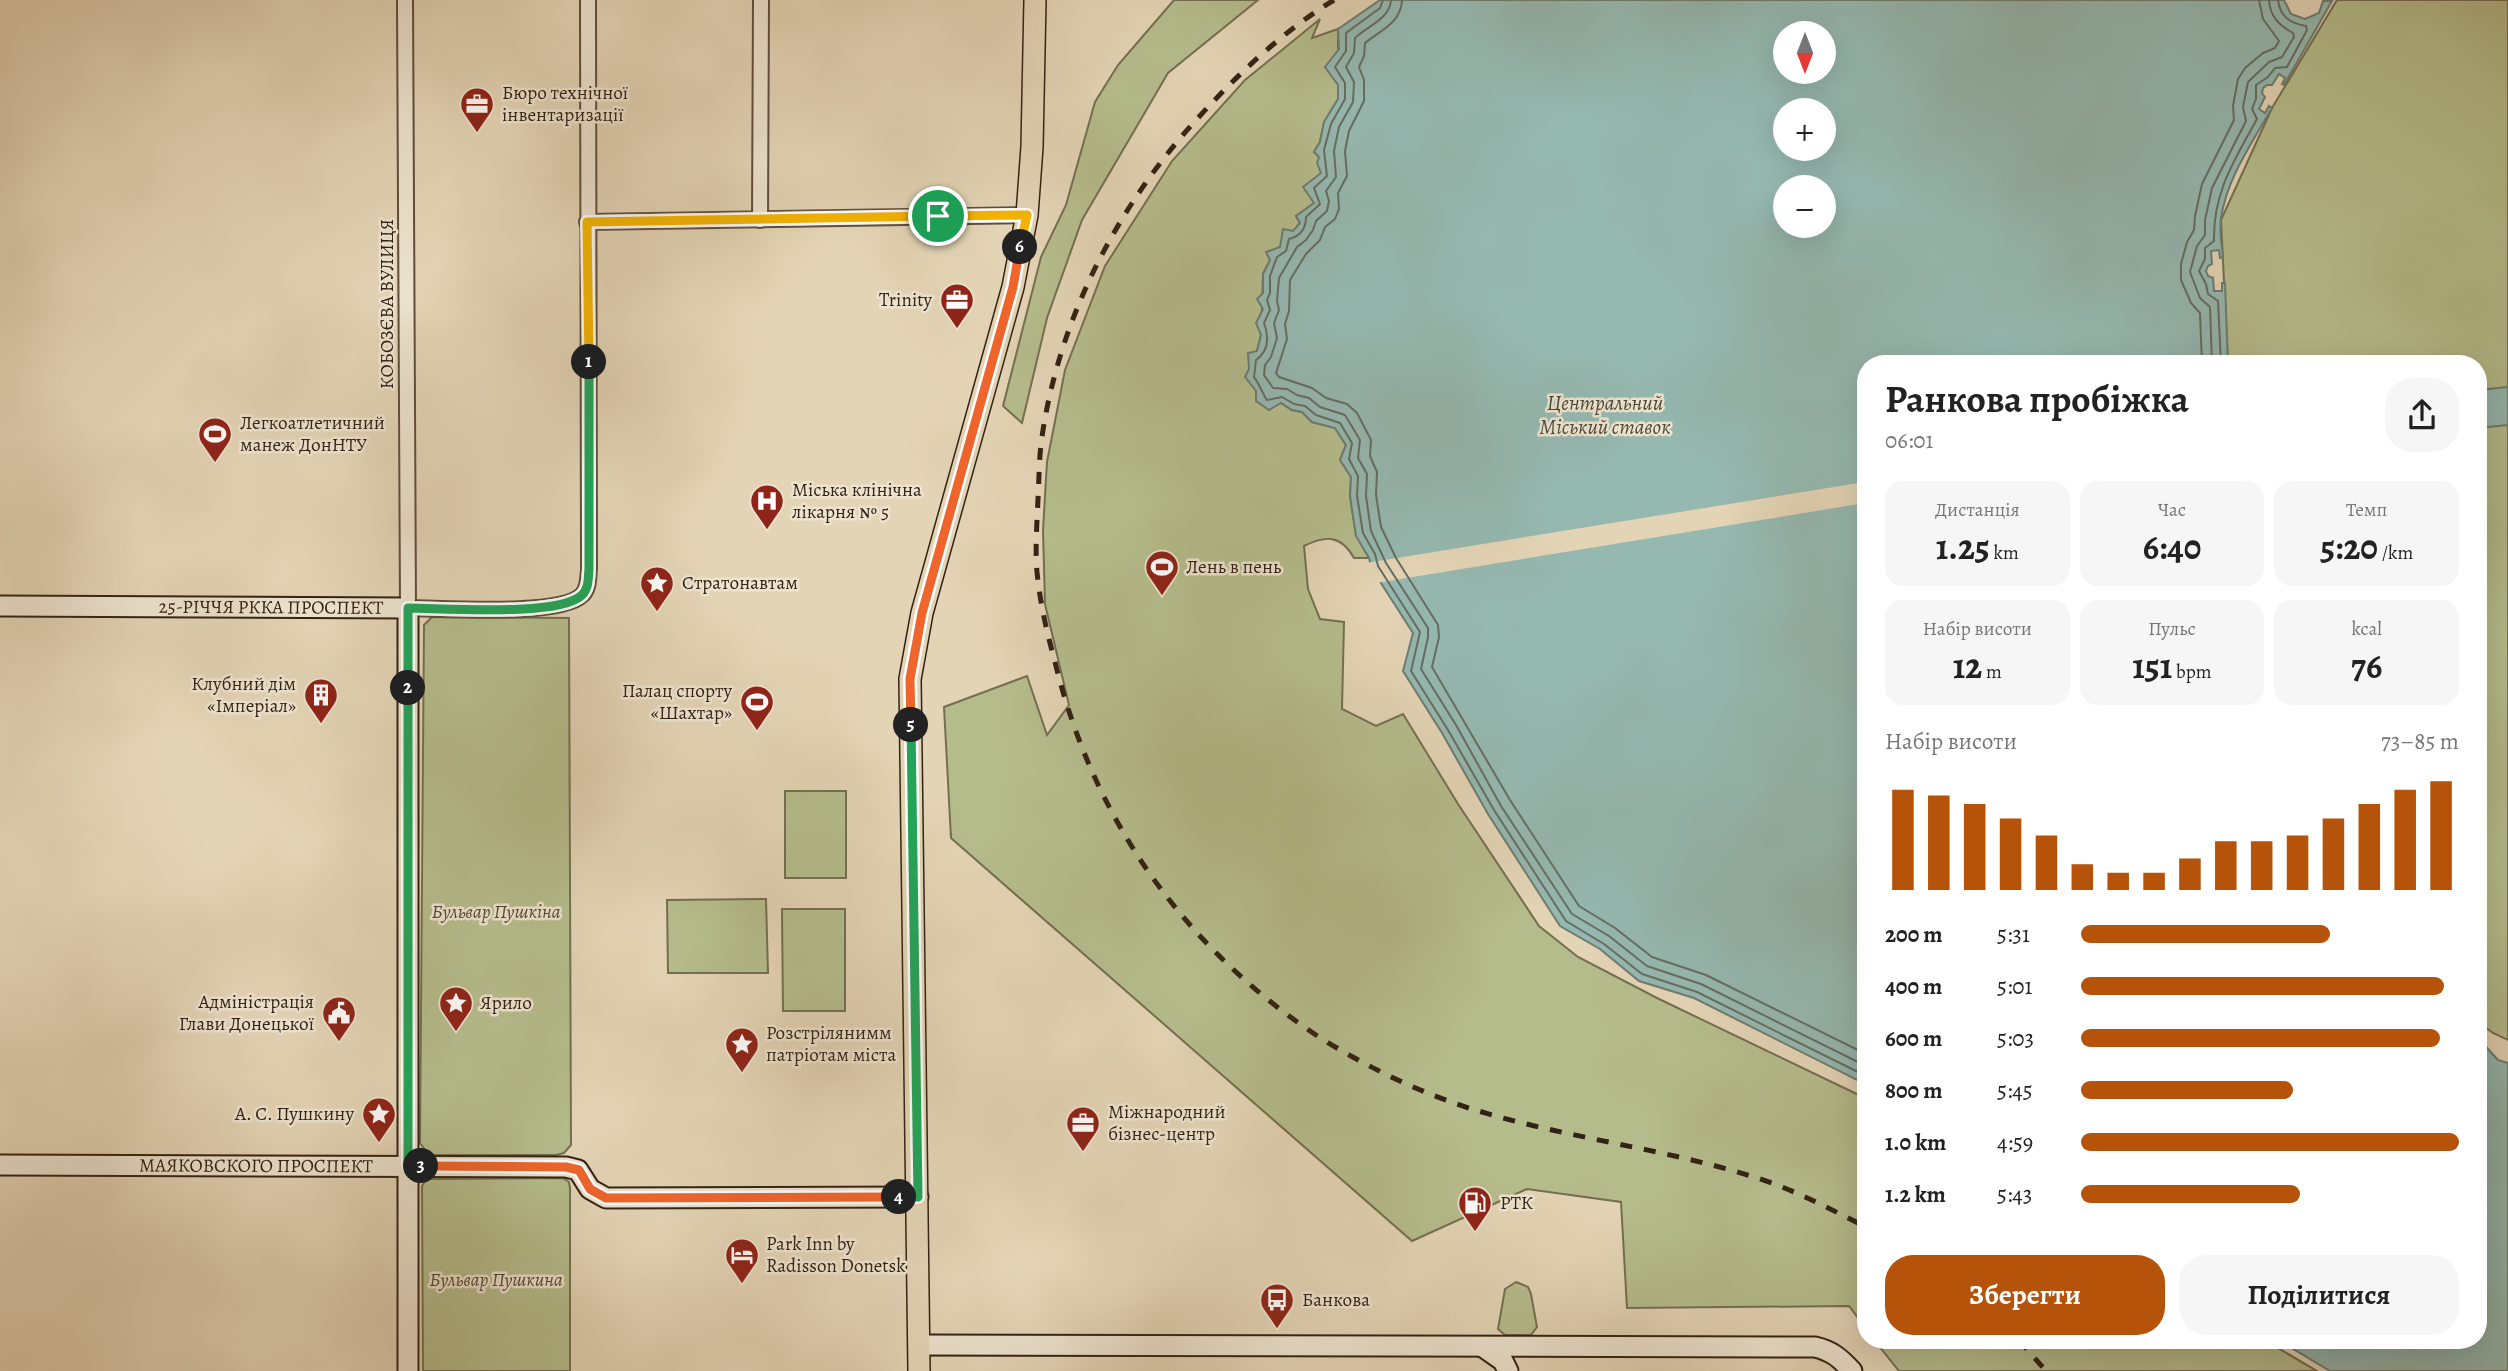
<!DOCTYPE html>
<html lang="uk">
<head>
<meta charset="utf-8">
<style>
	body { margin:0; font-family:Alegreya,serif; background:#f6f6f6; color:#222; height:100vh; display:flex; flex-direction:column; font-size:26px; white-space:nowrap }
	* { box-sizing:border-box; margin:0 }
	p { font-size:23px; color:#767676 }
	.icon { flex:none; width:38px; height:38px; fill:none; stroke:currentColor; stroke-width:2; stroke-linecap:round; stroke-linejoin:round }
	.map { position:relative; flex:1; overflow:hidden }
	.details { position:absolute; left:1857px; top:355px; width:630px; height:994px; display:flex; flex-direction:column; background:#fff; border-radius:28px; box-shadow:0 7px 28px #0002 }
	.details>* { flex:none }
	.needle { width:46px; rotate:180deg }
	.tools { position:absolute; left:1773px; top:21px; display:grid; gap:14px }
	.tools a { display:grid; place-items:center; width:63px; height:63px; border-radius:50%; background:#fff; box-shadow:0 7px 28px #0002; font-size:35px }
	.pin { position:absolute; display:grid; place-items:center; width:60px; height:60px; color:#fff; margin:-30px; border:4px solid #fff; border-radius:50%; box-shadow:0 2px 7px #0007 }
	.km { position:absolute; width:35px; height:35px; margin:-18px; border-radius:50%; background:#222; color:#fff; font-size:19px; line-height:35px; text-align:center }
	.round { display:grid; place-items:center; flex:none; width:74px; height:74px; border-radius:28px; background:#f6f6f6 }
	.head { display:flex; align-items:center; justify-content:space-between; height:119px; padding:0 28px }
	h1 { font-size:38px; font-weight:600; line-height:52px }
	.figures { display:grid; grid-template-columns:repeat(3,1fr); gap:10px; height:119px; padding:7px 28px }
	.figures div { display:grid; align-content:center; border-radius:18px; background:#f6f6f6; text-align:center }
	.figures b { font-size:35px; font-weight:600 }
	.figures small { font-size:19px; font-weight:400 }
	.figures p { font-size:19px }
	.chart { height:196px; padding:14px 28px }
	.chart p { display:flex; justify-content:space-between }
	.chart svg { width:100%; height:126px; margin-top:7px; stroke:#b45309; stroke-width:6 }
	.action { display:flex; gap:14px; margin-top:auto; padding:14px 28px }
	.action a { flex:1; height:80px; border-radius:28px; background:#b45309; color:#fff; font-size:28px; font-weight:600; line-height:80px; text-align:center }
	.action a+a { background:#f6f6f6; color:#222 }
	ul { padding:0 28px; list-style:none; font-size:23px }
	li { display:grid; grid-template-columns:112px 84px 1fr; align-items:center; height:52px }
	li i { height:18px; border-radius:9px; background:#b45309 }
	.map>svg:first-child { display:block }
	.green { fill:#b5bc8c; stroke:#746f50; stroke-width:2 }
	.water { fill:#95b8b0; stroke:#6e7c71; stroke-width:2; fill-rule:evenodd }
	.pier { fill:#e3d4b5 }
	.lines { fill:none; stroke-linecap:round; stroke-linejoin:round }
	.shore { stroke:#646d62; stroke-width:2 }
	.street-casing { stroke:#5f4e3c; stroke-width:18 }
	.secondary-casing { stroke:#332213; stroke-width:23 }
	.primary-casing { stroke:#332213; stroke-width:24 }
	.street { stroke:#ede3cf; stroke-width:14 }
	.secondary { stroke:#ede3cf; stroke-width:19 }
	.primary { stroke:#e3d4b5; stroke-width:21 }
	.rail { stroke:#332213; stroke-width:5; stroke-dasharray:12 12; stroke-linecap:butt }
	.split-1-casing { stroke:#fff; stroke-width:14 }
	.split-2-casing { stroke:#fff; stroke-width:14 }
	.split-3-casing { stroke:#fff; stroke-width:14 }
	.split-4-casing { stroke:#fff; stroke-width:14 }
	.split-5-casing { stroke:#fff; stroke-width:14 }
	.split-6-casing { stroke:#fff; stroke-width:14 }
	.split-7-casing { stroke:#fff; stroke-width:14 }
	.split-1 { stroke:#f5b400; stroke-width:9 }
	.split-2 { stroke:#22a559; stroke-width:9 }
	.split-3 { stroke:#22a559; stroke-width:9 }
	.split-4 { stroke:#f0652b; stroke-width:9 }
	.split-5 { stroke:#22a559; stroke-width:9 }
	.split-6 { stroke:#f0652b; stroke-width:9 }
	.split-7 { stroke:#f5b400; stroke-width:9 }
	.labels { text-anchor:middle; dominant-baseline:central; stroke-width:5; stroke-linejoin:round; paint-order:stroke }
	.poi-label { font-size:19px; fill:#332213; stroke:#ede3cf; text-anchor:start }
	.street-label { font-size:19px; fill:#332213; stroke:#ede3cf }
	.park-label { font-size:19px; font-style:italic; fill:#544831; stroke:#ede3cf }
	.water-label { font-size:21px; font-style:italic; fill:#4c483a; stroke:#ede3cf }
</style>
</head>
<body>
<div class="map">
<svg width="2508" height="1371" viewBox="0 0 2508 1371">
	<rect width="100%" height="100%" fill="#e3d4b5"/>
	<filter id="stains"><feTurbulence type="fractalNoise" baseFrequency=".00286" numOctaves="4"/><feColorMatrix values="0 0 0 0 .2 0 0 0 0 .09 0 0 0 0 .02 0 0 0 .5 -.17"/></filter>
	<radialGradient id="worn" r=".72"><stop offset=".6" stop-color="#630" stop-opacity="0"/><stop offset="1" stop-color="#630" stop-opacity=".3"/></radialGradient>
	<g class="green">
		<path d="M1174,0h84l-90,73 -86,147 -35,98 -25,105 -19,-17 38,-149 25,-52 29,-103 23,-37z"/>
		<path d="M2337,0h171v1040l-15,-7 -15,-11v-658h-250l-7,-144 51,-112z"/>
		<path d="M1320,19l-8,19 26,-9v70l-14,23 -4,20 -6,10 6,5 1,16 -7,30 -18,13 4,7 -30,37 -7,14 -2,61 -4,16 24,52 11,7 10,2 10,10 23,6 11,17 -6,15 11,17 -1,19 6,39 13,23h-15c-13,-23 -28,-23 -50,-12l4,43 12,30 24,3 -2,87 34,17 27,-12 55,90 81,122 39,31 79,41 208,100v229l-16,-21 -222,2 -6,-106 -94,-13 -115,52 -461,-403 -7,-131 83,-31 20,59 22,-30 -24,-101 -2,-74 4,-68 18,-92 40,-104 67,-105 73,-81z"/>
		<path d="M432,617l137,1 2,527 -7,8 -8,2h-122l-9,-5 -5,-7 4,-518z"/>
		<rect x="785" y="791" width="61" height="87"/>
		<path d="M766,899l2,74h-100l-1,-73z"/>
		<path d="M782,909h63v102h-62z"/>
		<path d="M563,1178l6,4 1,6v183h-147l-1,-185 3,-5 5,-2z"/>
		<path d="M1516,1282l12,5 3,7 6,33 -6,8h-26l-7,-6 7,-40z"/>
		<path d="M1875,1341h391l51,30h-418z"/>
	</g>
	<g class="water">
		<path d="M1380,0h904l7,14 14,5 14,-6 4,-12h9l-48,84 -2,-1 3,-6 -6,-4 -7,11h-5l-4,3 -1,5 3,4 -6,12 6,4 4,-7 3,2c-20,35 -45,70 -51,110 -2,13 1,27 2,39l-3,1 -1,-8 -8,1 1,13 -4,2 -2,5 2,5 5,2 1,13h8v-8h3l3,81h-362l-1,720 -171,-86 -55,-17 -39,-32 -40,-23 -72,-112 -46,-81 -39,-62 10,-38 -41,-64 -3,-11 -13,-22 -6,-40 1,-19 -11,-17 6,-15 -11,-17 -23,-6 -10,-10 -10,-2 -11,-7 -12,7 -13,-9v-10l-11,-14 4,-8 -1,-16 9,-2 4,-16 -5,-12 7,-14 -6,-10 6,-6v-19l7,-14 -4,-8 14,-5 3,-18 10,2 7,-8 -4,-7 18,-13 -11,-16 18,-14 -4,-10 2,-6 -5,-5 6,-10 4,-20 14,-23v-14l-13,-18 14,-18 -1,-20zM1785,33h39v39h-39zM1785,110h39v39h-39zM1785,187h39v39h-39z"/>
		<path d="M2508,387v38l-30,3v-38z"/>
		<path d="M2478,1038l20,22 10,3v308h-178l-50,-30 198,-1z"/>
	</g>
	<path class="pier" d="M1865,482v21l-489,80 -10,-20z"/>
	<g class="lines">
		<g class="shore">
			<path d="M1383,0l-3,8 -34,25v18l-11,16 10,16v16l-14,25 -7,26 3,26 -13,12 6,16 -14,13c0,12 -5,19 -17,22l-3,12 -9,6 -7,19v17l-3,7 3,10 -6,13c5,14 5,28 -8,37l-2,17c5,6 11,22 13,23l15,-3 12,7 11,2 11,9 24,8 12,20 -3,16 9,17 -1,20 6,37 12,21 3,12 42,66 -9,39 37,59 46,80 72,111 38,23 38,30 55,18 169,84"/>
			<path d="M1391,0c-1,19 -24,26 -36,38l-1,15 -8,14 8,15 -1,20 -14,25 -5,24 2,26 -10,14 3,10 -2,10 -11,10 -3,9 -7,10 -9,7 -18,31 -2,23 2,9 -5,13 3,15 -6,19 -6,8 -1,10 9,13 14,1 10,6 12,3 11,9 25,8 15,25 -2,18 9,16 -1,22 5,35 15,32 42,65v9l-7,32 35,56 45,81 71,108 37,22 38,30 54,18 165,82"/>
			<path d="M1402,0c-1,23 -21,30 -37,43l-1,13 -5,11 5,13v21l-15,30 -4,20 2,25 -9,17 1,16 -4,10 -10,8 -5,13 -14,14 -16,26 -1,31 -4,13 2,15 -11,34 3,4 33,11 14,10 21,6 10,9 14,27 -1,16 7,16 -1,23 5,32 15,31 42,67 1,12 -7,30 78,133 69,106 36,22 37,29 54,18 160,79"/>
			<path d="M2202,364l-2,-51 -9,-10 -10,-23v-16l6,-22 7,-12 1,-14 7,-32 32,-64 -1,-14 5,-27 7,-11 18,-15 12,-5 4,-7 -16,-22 -4,-19"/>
			<path d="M2212,364l-2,-57 -10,-9 -10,-26 7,-26 8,-11v-15l7,-32 34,-67 -3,-14 5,-25 21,-20 13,-5 12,-20 -1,-4c-14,-8 -23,-16 -24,-33"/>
			<path d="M2221,364l-3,-63 -10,-7 -2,-10 -7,-13 6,-12v-11l9,-7c-1,-49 20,-80 43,-122l-5,-10 4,-10v-14l12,-8 7,-9 12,-1 20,-37 -1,-4c-16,-3 -26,-9 -28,-26"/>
		</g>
		<g class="street-casing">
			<g id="street">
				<path d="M405,0l3,608c34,0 152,9 174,-13 7,-7 6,-17 7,-26l-1,-569"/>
				<path d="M760,220l1,-220"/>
				<path d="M587,222l440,-7"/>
			</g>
		</g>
		<g class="secondary-casing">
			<g id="secondary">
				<path id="s1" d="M0,606l408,2v763"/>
				<path id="s2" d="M0,1165l566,2 12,3 12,19 16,9 312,-1"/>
				<path d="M919,1345l896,2c17,4 25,11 37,24"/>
				<path d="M1483,1347l20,14 5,10"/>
			</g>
		</g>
		<g class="primary-casing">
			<path id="primary" d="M919,1371l-9,-692 12,-66 91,-326 14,-72 5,-68 3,-147"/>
		</g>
		<use href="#street" class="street"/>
		<use href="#secondary" class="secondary"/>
		<use href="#primary" class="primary"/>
		<g class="rail">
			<path d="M1334,0c-52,32 -96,74 -137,119 -82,90 -140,204 -156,325 -2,18 -2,37 -3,55 -1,24 -3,49 -1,73 3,31 10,61 18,90 38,156 127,283 261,373 48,31 110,61 166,77 90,27 185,37 275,66 38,12 73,31 109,49"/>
			<path d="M2019,1340l27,31"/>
		</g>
	</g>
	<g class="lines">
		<g class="split-1-casing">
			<path id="split-1" d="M589,362l-2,-140 351,-6"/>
		</g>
		<g class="split-2-casing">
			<path id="split-2" d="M408,688v-80c34,0 152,9 174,-13 7,-7 6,-16 7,-26v-207"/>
		</g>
		<g class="split-3-casing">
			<path id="split-3" d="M408,688v478h13"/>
		</g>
		<g class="split-4-casing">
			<path id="split-4" d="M421,1166l145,1 13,3 11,19 16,9 293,-1"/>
		</g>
		<g class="split-5-casing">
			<path id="split-5" d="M899,1197h19l-7,-472"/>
		</g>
		<g class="split-6-casing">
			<path id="split-6" d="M911,725l-1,-46 12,-66 91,-326 7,-40"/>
		</g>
		<g class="split-7-casing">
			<path id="split-7" d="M938,216l89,-1 -7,32"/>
		</g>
		<use href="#split-1" class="split-1"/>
		<use href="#split-2" class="split-2"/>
		<use href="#split-3" class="split-3"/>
		<use href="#split-4" class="split-4"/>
		<use href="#split-5" class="split-5"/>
		<use href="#split-6" class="split-6"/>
		<use href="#split-7" class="split-7"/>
	</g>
	<defs>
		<g id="office-pin" transform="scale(1.75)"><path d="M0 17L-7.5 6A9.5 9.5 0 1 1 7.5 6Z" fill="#8f2418" stroke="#ede3cf"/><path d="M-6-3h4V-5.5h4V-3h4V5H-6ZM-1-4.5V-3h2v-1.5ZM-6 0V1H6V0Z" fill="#fff"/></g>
		<g id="stadium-pin" transform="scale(1.75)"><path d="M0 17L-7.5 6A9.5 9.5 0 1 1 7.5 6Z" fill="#8f2418" stroke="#ede3cf"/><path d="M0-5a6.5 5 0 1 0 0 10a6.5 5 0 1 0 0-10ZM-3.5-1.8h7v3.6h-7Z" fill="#fff"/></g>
		<g id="hospital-pin" transform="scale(1.75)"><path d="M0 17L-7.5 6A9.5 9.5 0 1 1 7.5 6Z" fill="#8f2418" stroke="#ede3cf"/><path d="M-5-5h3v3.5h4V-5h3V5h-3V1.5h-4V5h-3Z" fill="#fff"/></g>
		<g id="sight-pin" transform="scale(1.75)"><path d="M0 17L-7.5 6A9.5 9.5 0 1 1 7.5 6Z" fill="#8f2418" stroke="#ede3cf"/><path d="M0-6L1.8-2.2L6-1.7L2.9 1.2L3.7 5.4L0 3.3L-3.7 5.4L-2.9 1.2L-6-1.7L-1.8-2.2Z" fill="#fff"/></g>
		<g id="building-pin" transform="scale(1.75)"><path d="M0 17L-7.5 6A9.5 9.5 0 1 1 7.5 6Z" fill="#8f2418" stroke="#ede3cf"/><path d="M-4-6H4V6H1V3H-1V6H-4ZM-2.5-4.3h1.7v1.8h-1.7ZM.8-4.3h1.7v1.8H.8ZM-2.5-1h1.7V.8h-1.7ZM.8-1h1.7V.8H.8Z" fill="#fff"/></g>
		<g id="civic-pin" transform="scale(1.75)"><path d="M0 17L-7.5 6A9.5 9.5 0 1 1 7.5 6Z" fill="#8f2418" stroke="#ede3cf"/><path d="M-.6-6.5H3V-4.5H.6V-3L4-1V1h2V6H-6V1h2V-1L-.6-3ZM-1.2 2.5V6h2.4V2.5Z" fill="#fff"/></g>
		<g id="fuel-pin" transform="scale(1.75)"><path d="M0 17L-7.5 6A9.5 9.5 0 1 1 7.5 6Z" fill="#8f2418" stroke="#ede3cf"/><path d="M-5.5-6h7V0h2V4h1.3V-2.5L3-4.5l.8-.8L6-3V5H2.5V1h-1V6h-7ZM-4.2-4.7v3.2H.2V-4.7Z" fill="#fff"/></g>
		<g id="hotel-pin" transform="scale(1.75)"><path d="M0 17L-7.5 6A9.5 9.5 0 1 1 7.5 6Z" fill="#8f2418" stroke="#ede3cf"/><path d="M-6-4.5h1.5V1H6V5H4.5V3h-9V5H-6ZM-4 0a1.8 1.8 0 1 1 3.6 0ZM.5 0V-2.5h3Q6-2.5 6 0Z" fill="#fff"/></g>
		<g id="bus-pin" transform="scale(1.75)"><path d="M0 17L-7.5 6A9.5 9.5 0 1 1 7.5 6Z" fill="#8f2418" stroke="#ede3cf"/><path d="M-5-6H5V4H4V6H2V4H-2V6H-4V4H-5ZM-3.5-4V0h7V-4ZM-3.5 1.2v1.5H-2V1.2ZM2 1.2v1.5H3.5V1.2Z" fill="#fff"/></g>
	</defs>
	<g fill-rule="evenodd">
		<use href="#office-pin" x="477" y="104"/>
		<use href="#office-pin" x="957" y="300"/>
		<use href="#stadium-pin" x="215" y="434"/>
		<use href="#hospital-pin" x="767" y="501"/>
		<use href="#stadium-pin" x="1162" y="567"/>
		<use href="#sight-pin" x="657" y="583"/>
		<use href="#building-pin" x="321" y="695"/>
		<use href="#stadium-pin" x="757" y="702"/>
		<use href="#sight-pin" x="456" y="1003"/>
		<use href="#civic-pin" x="339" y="1013"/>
		<use href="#sight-pin" x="742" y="1044"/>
		<use href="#sight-pin" x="379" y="1114"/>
		<use href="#office-pin" x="1083" y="1123"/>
		<use href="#fuel-pin" x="1475" y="1203"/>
		<use href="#hotel-pin" x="742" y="1255"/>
		<use href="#bus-pin" x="1277" y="1300"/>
	</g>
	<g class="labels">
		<g class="poi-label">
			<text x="502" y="93">Бюро технічної<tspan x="502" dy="22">інвентаризації</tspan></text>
			<text x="932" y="300" text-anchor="end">Trinity</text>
			<text x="240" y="423">Легкоатлетичний<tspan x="240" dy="22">манеж ДонНТУ</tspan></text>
			<text x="792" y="490">Міська клінічна<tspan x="792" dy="22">лікарня № 5</tspan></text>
			<text x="1186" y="567">Лень в пень</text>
			<text x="682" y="583">Стратонавтам</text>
			<text x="296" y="684" text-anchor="end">Клубний дім<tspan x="296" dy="22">«Імперіал»</tspan></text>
			<text x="732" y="691" text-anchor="end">Палац спорту<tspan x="732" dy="22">«Шахтар»</tspan></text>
			<text x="314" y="1002" text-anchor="end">Адміністрація<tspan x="314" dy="22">Глави Донецької</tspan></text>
			<text x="480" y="1003">Ярило</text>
			<text x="766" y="1033">Розстрілянимм<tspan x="766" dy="22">патріотам міста</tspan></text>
			<text x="1108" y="1112">Міжнародний<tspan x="1108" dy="22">бізнес-центр</tspan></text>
			<text x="354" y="1114" text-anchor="end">А. С. Пушкину</text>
			<text x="1500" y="1203">РТК</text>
			<text x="766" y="1244">Park Inn by<tspan x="766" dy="22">Radisson Donetsk</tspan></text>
			<text x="1302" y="1300">Банкова</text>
		</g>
		<g class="street-label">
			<text transform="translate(387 304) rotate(-90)">КОБОЗЄВА ВУЛИЦЯ</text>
			<text stroke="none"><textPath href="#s1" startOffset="271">25-РІЧЧЯ РККА ПРОСПЕКТ</textPath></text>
			<text stroke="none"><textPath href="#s2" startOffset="256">МАЯКОВСКОГО ПРОСПЕКТ</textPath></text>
		</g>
		<g class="park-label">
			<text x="496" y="912">Бульвар Пушкіна</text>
			<text x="496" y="1280">Бульвар Пушкина</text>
		</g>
		<g class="water-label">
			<text x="1605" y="403">Центральний<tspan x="1605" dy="24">Міський ставок</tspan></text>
		</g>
	</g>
	<rect width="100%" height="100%" filter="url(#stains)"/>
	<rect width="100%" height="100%" fill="url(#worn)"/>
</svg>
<div class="tools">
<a><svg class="needle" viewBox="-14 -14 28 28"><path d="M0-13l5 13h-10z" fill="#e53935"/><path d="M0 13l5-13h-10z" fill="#767676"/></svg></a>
<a>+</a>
<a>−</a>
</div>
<div class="pin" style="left:938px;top:216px;background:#1e9e55"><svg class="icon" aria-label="arrive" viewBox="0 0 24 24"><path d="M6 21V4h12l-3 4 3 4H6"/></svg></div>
<b class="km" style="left:589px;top:362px">1</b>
<b class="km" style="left:408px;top:688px">2</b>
<b class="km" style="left:421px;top:1166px">3</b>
<b class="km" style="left:899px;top:1197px">4</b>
<b class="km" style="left:911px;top:725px">5</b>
<b class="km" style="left:1020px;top:247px">6</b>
<section class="details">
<div class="head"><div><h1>Ранкова пробіжка</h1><p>06:01</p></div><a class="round"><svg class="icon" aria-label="share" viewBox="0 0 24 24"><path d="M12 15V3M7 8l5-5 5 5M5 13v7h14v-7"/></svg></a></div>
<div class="figures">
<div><p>Дистанція</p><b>1.25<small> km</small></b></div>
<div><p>Час</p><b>6:40</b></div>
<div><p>Темп</p><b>5:20<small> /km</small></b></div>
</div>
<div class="figures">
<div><p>Набір висоти</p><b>12<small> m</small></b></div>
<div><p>Пульс</p><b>151<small> bpm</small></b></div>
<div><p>kcal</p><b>76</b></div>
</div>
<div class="chart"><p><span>Набір висоти</span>73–85 m</p>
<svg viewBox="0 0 160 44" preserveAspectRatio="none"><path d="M5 44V9M15 44V11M25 44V14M35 44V19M45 44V25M55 44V35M65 44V38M75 44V38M85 44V33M95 44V27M105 44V27M115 44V25M125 44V19M135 44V14M145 44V9M155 44V6"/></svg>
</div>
<ul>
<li><b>200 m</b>5:31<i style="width:66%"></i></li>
<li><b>400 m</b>5:01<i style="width:96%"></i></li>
<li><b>600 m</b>5:03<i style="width:95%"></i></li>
<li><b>800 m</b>5:45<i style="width:56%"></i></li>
<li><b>1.0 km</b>4:59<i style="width:100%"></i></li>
<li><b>1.2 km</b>5:43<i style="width:58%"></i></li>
</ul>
<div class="action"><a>Зберегти</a><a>Поділитися</a></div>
</section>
</div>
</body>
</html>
